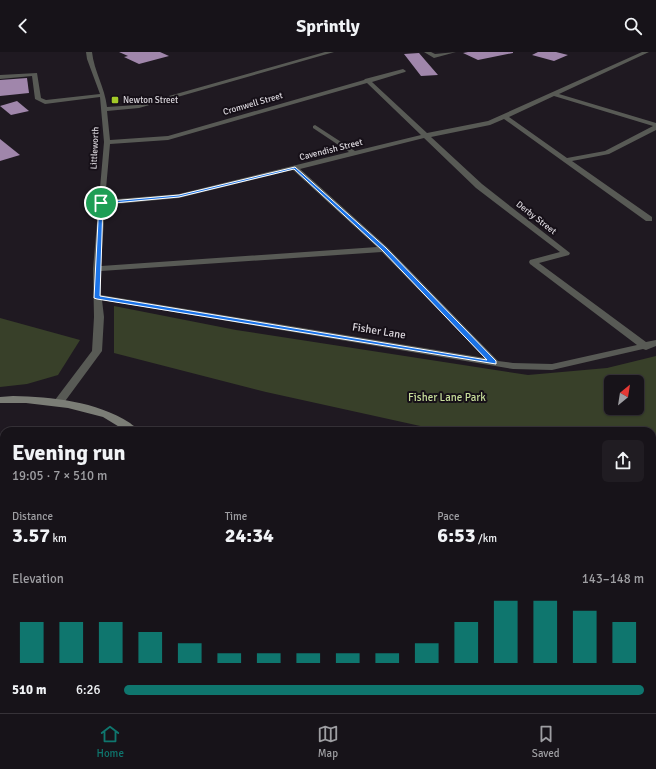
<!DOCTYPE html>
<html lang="en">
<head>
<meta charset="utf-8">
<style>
	body { margin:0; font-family:Signika,sans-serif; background:#201c22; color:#f1f3f6; height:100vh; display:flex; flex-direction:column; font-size:15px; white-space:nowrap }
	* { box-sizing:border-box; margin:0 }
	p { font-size:13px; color:#9e9ea2 }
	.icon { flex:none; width:22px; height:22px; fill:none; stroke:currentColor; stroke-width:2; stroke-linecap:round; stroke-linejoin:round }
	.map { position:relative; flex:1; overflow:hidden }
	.drawer { position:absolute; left:0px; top:375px; width:656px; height:286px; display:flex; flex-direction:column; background:#171319; border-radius:12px 12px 0 0; box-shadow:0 1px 3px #0004,0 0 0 1px #363238 }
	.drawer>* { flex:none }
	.needle { width:26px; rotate:30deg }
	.buttons { position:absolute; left:604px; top:323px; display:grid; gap:8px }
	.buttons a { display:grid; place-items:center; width:40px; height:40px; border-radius:6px; background:#171319; box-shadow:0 1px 3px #0004,0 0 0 1px #363238; font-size:20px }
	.pin { position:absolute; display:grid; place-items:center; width:34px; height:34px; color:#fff; margin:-17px; border:2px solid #fff; border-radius:50%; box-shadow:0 1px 4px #0007 }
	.round { display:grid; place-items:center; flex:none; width:42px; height:42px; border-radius:6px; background:#201c22 }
	.summary { display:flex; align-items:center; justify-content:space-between; height:68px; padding:0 12px }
	h1 { font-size:22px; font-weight:800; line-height:30px }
	.metrics { display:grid; grid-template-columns:repeat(3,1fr); gap:6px; height:68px; padding:4px 12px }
	.metrics div { display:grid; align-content:center }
	.metrics b { font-size:20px; font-weight:800 }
	.metrics small { font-size:11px; font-weight:400 }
	.metrics p { font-size:11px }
	.chart { height:112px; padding:8px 12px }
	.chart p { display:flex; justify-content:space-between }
	.chart svg { width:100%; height:72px; margin-top:4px; stroke:#0f766e; stroke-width:6 }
	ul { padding:0 12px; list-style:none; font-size:13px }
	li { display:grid; grid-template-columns:64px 48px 1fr; align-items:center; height:30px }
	li i { height:10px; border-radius:5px; background:#0f766e }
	header { display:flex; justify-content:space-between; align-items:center; height:52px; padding:0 12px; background:#171319; font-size:18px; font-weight:800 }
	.menu { display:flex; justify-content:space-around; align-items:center; height:56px; border-top:1px solid #363238; background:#171319; font-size:11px; color:#9e9ea2 }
	.menu a { display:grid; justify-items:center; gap:2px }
	.menu .on { color:#0f766e }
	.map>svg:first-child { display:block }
	.green { fill:#384029; fill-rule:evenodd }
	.building { fill:#a086ab }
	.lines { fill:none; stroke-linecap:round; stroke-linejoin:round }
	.street { fill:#585a55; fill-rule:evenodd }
	.secondary { fill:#7b7d76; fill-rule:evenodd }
	.route { fill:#1a73e8; stroke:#fff; fill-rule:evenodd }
	.poi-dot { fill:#a2c928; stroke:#161018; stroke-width:1.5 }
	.labels { text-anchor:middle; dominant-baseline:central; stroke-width:4; stroke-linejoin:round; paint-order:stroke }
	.far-poi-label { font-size:9px; fill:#dcd8de; stroke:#161018; text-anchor:start }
	.far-street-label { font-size:9px; fill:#dcd8de; stroke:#161018 }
	.street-label { font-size:11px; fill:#dcd8de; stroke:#161018 }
	.park-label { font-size:11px; fill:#c7dd9a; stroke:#161018 }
</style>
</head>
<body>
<header><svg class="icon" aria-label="back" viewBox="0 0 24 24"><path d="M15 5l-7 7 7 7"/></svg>Sprintly<svg class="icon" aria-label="search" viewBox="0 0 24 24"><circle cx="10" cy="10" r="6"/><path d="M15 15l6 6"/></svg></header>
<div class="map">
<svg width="656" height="661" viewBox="0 0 656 661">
	<rect width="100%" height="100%" fill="#1f1921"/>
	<g class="green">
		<path d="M114,254l122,24 292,45 79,-7 49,-12v113h-4v-38h-209l-177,-39 -152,-39zM611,330h26v26h-26z"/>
		<path d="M0,266l80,22 -22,35 -31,9 -27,3z"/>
		<path d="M0,469h4v188h5l-1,4h-8z"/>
	</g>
	<g class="building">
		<path d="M119,0h41l9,4 -30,8 -15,-7 4,-1z"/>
		<path d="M468,0h45v1l-35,7 -15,-7z"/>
		<path d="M538,0h18l12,3 -14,6 -22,-6z"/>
		<path d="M419,1l6,7 13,15 -17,1 -17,-22z"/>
		<path d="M27,26l2,15 -29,3v-16z"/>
		<path d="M17,49l12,10 -18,4 -11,-9z"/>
		<path d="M0,87l20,16 -20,6z"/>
	</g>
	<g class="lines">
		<g class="street">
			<path d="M86,0h6c2,19 13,36 15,55l30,-2 188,-53h9l-195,56 -32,3 3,29 58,-4 196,-56 1,-1 38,-10 3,2 -1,1 -33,10 55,51 61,-12 154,-69h7l-90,42 97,29v7l-47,24 -37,7 80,56v4h-6l-142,-102 -14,6 -59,12 51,47 88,69 -1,2 -30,8 107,79 10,-2v6l-10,4 -3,-1 -91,21 -39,-1 -411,-69 2,17 -2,34 -39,53h-8l-1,-2 1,-2 37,-49 2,-34 -1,-48 11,-127 -4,-45 -55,7 -10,-5 -3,-23 -32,3v-4l37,-2 4,25 5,2 54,-6 -13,-35zM367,31l54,52 -66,16 -40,-26 -2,1v2l36,24 -170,42 -74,6 5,-56 58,-4zM554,44l99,30 -48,25 -38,7 -58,-41zM424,86l52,50 84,64 -30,8 -1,2 1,2 107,81 -85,19 -39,-1 -15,-2 -111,-114 -87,-78zM293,118l84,77 -276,19 4,-61 74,-7zM382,200l103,106 -384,-63v-24z"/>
			<path d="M424,0h7l4,2 21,-2 -22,6z"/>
		</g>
		<g class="secondary">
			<path d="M13,344c39,1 83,5 117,27 3,3 7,4 9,8h-13l-23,-14 -35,-9 -42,-5h-26v-6z"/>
			<path d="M31,657h14l-1,4h-14z"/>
			<path d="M492,657h20l1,4h-20z"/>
		</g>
	</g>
	<path class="route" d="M295,115l91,81 110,113v3l-399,-65 -3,-1 5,-96 80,-7zM294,117l88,81 105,110 -387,-64 3,-92 76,-7z"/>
	<rect class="poi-dot" x="111" y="44" width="8" height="8" rx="2"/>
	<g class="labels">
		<g class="far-poi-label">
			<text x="123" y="48">Newton Street</text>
		</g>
		<g class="far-street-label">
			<text transform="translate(253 52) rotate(-16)">Cromwell Street</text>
			<text transform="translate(95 96) rotate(-87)">Littleworth</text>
			<text transform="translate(331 98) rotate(-14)">Cavendish Street</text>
			<text transform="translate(536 166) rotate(38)">Derby Street</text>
		</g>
		<g class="street-label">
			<text transform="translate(379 279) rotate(9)">Fisher Lane</text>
		</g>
		<g class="park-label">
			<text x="447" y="345">Fisher Lane Park</text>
		</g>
	</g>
</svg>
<div class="buttons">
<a><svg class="needle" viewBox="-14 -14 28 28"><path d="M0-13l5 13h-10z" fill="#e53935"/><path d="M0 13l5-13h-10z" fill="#9e9ea2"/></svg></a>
</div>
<div class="pin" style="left:101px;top:151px;background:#1e9e55"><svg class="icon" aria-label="arrive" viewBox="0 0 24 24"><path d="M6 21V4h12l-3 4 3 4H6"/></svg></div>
<section class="drawer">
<div class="summary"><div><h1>Evening run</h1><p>19:05 · 7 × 510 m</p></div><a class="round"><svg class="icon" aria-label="share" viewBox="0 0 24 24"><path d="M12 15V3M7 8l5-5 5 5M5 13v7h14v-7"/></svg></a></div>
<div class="metrics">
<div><p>Distance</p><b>3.57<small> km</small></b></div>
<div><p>Time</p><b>24:34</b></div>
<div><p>Pace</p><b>6:53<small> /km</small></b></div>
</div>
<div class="chart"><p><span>Elevation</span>143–148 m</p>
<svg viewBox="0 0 160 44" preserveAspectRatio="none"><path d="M5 44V19M15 44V19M25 44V19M35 44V25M45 44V32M55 44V38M65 44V38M75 44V38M85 44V38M95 44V38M105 44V32M115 44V19M125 44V6M135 44V6M145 44V12M155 44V19"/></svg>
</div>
<ul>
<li><b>510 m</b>6:26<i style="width:100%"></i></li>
</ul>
</section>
</div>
<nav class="menu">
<a class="on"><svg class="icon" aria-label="home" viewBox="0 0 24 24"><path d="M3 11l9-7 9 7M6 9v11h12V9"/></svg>Home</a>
<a><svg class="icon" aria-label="map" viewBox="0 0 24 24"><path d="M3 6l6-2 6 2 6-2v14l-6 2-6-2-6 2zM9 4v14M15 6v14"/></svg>Map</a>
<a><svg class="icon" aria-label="saved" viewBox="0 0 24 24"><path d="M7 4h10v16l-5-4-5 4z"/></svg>Saved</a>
</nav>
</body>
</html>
